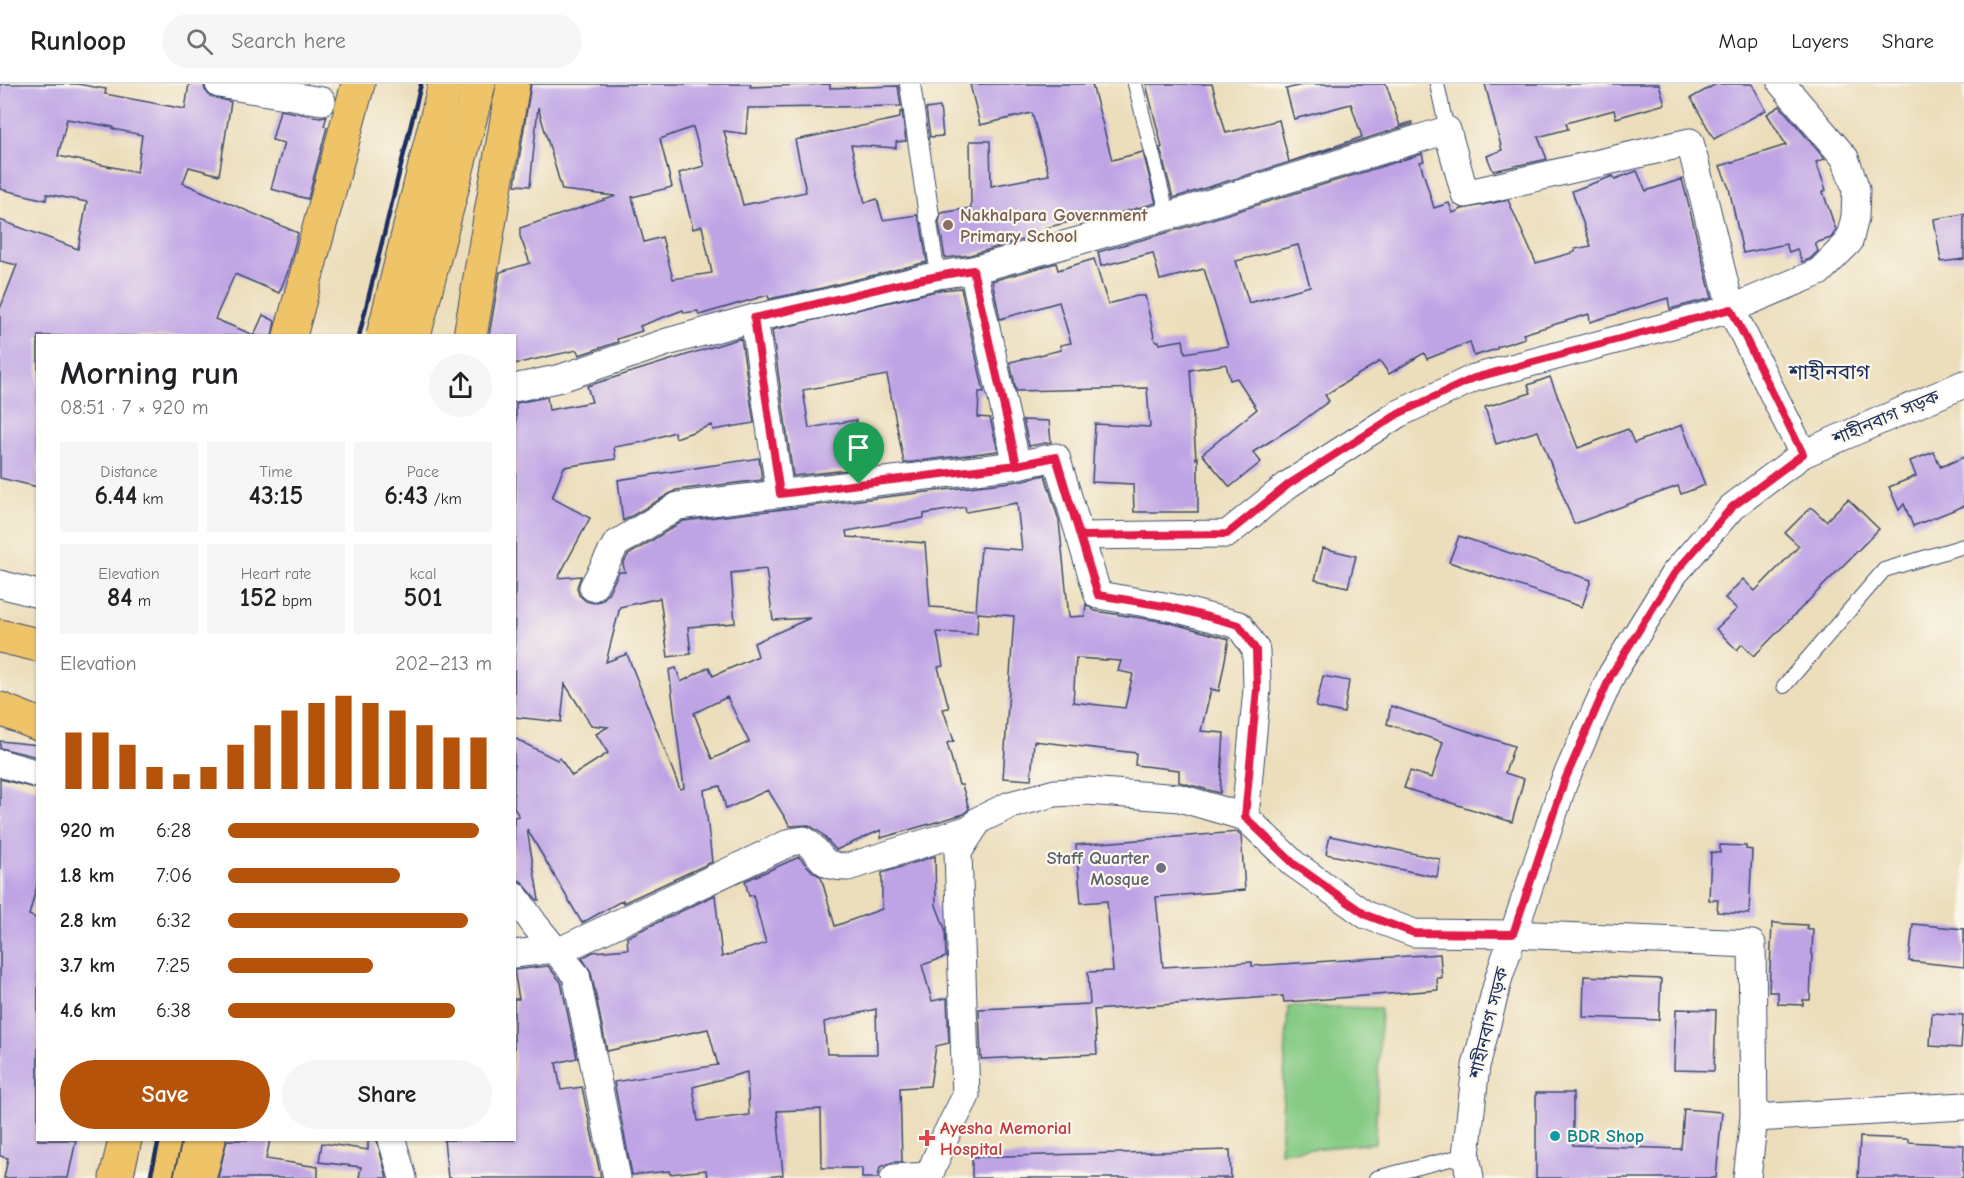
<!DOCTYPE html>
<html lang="en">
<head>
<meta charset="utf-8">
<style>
	body { margin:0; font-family:"Comic Neue","Noto Sans Bengali",sans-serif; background:#f6f6f6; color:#202124; height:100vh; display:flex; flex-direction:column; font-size:22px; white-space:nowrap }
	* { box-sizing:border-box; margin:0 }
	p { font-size:20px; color:#757577 }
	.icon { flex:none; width:33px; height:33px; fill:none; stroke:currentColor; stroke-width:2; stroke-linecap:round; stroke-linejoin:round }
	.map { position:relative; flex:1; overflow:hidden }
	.sheet { position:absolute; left:36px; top:250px; width:480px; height:807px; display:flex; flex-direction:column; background:#fff; border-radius:0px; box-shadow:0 2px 4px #0004 }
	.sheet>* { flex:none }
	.pin { position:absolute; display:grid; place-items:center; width:51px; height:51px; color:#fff; margin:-62px -26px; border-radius:50% 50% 50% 0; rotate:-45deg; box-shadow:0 0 6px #0007 }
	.pin .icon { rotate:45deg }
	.round { display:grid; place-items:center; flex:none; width:63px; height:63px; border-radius:32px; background:#f6f6f6 }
	.headline { display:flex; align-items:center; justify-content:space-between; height:102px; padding:0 24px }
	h1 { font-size:33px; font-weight:800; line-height:45px }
	.metrics { display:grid; grid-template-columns:repeat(3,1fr); gap:9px; height:102px; padding:6px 24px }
	.metrics div { display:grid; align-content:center; border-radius:0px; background:#f6f6f6; text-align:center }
	.metrics b { font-size:26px; font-weight:800 }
	.metrics small { font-size:16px; font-weight:400 }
	.metrics p { font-size:16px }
	.chart { height:168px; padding:12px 24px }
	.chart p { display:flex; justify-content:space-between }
	.chart svg { width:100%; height:108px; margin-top:6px; stroke:#b45309; stroke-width:6 }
	.button { display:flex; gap:12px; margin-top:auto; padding:12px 24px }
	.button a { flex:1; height:69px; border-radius:36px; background:#b45309; color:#fff; font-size:24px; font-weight:800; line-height:69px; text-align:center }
	.button a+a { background:#f6f6f6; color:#202124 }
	ul { padding:0 24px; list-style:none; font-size:20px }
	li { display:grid; grid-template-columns:96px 72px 1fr; align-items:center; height:45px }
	li i { height:15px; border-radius:8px; background:#b45309 }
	header { display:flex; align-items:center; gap:36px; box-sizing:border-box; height:84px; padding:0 30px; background:#fff; border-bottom:2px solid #e0e0e0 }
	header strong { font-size:28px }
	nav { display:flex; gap:33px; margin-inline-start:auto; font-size:21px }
	.search { width:420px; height:54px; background:#f6f6f6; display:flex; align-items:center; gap:15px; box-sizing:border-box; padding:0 21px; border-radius:33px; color:#757577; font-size:22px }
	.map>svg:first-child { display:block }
	.green { fill:#86cb84; stroke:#507d71; stroke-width:1.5 }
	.building { fill:#bfa4e5; fill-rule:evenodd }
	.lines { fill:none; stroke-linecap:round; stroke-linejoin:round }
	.service-casing { stroke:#3a496c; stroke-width:16 }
	.pedestrian-casing { stroke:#3a496c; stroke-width:22 }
	.minor-casing { stroke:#3a496c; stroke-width:29 }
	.motorway-casing { stroke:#3a496c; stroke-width:35 }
	.service { stroke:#fff; stroke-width:14 }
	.pedestrian { stroke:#fff; stroke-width:20 }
	.minor { stroke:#fff; stroke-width:27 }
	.motorway { stroke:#efc469; stroke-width:33 }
	.tram { stroke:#1b2f5e; stroke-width:1.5 }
	.rail { stroke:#1b2f5e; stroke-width:4.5 }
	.motorway-bridge-casing { stroke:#3a496c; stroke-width:35; stroke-linecap:butt }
	.motorway-bridge { stroke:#efc469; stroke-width:33 }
	.route-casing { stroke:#fff; stroke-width:12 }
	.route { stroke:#e11d48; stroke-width:8 }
	.education-dot { fill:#8d6e63; stroke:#fbf7ec; stroke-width:2 }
	.worship-dot { fill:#6b7280; stroke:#fbf7ec; stroke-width:2 }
	.culture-dot { fill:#0f9aa8; stroke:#fbf7ec; stroke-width:2 }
	.health-dot { fill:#e0444e; stroke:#fbf7ec; stroke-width:2 }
	.labels { text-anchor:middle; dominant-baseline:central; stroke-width:4.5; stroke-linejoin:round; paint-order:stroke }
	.education-label { font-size:18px; font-weight:bold; fill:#785e54; stroke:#fbf7ec; text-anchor:start }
	.street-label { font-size:18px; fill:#1b2f5e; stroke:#fbf7ec }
	.worship-label { font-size:18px; font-weight:bold; fill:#5b616d; stroke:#fbf7ec; text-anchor:end }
	.health-label { font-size:18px; font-weight:bold; fill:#be3a42; stroke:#fbf7ec; text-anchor:start }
	.culture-label { font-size:18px; font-weight:bold; fill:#0d838f; stroke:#fbf7ec; text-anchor:start }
	.quarter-label { font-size:21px; fill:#1b2f5e; stroke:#fbf7ec }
</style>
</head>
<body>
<header>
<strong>Runloop</strong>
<div class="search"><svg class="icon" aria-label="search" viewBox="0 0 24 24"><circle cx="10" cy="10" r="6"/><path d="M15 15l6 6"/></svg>Search here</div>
<nav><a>Map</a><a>Layers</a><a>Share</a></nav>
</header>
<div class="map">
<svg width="1964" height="1094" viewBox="0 0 1964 1094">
	<rect width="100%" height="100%" fill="#fbf7ec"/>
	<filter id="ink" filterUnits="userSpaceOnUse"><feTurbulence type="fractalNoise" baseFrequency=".0167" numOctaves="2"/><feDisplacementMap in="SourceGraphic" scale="12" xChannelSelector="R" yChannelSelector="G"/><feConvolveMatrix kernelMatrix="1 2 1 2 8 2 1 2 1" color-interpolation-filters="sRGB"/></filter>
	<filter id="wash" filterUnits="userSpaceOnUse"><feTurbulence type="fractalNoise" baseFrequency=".008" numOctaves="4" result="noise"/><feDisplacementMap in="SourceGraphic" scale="24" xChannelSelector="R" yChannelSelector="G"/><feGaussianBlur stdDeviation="1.35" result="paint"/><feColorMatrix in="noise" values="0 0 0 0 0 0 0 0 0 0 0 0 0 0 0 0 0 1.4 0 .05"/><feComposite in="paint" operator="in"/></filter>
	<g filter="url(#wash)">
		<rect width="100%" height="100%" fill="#ecdebb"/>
		<path class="green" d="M1288,922l93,2 -6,135 -95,9z"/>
		<g id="blocks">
			<g class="building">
				<path d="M0,0h77l29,5 -1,5 80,15 4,-25h15l1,6 5,6 21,6 -12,73 -30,-8 -6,16 115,50 -11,41 -8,19 -44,-19 -20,45 39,16 9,-20 12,6 -3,15h-234v151l-38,-9v-169l17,-44 -17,-4v-41l78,29 9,-47 -40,-8 -1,6 -46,-11zM67,35l46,8v2l29,6 -5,37 -79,-16z"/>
				<path d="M531,0h220l-1,3 80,-3v4l68,-2 3,20 -153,2 -2,26 -22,-3 19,74 63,-13 -11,-52 105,-22v-6l2,-1 4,30 -10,1v6l-45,-3 14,58 12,-4 6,21 34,-5 4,10 6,37 -109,27 -49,10 -1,-4 -69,20 -1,-4 -14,2 -1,-3 -43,16 2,5 -25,8 1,3 -39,13 -2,-5 -63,14v-28h-25l11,-64 30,-9 -10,-27v-8l96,-32 -54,-6 -24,-83 -8,79 -15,-1zM693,43l11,39 -25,7 14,56 9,-3 10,47 -39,6 -11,-42 -18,5 -12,-45 40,-10 -12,-48z"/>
				<path d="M970,0h122l20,76 31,-8 13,51 -66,18 -1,-4 -44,11 1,5 -76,22 -25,3 -6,-36 2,-9 30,-5 -1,-67h20l1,45 58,-11 -17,-62 -52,12z"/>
				<path d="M1146,0h66l14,49 53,-13 10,42 73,-25 -11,-33 -57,15 -8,-30 20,-5h80l14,42 12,-4 1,2 -240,74 -13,-50 2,-1z"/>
				<path d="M1485,0h174l6,20 -49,14 -2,-8 -48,13 2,6 -30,8 9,22 -54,12 -6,-15 15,-6z"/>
				<path d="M1716,0h36l14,26 -52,29 -23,-41z"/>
				<path d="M1780,22l45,53 -9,3 10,28 -3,2 13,38 -5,8 -16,5 3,8 -8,8 -8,3 -5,-13 -8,3 -3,-8 -43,9 -14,-65 -9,-22 66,-21 -19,-31z"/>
				<path d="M940,23l3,29 -13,1 -4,-28z"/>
				<path d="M280,26l39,7 8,-1 -3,10 3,1 -19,72 -37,-10 13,-46 -12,-3z"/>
				<path d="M1422,70l2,7 -4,1 14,46 15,-5 4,10 9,-4 46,-9 28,63 39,-11v-3l16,-3 -19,-55 41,-15 2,3 22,-8 9,20 36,-12 30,119 -42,11 -2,-11 -78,24 -1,-8 -66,20 2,4 -28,9v2l-23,7 -4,-14 -43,17 -3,-6 -35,21 -9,-13 -55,34 4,6 -28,21 -48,30 8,10 -31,25 -28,-33 55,-45 -20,-31 -7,2 -4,-16 -36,6 6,89 2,-2v55h-64l-1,-28 -41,-2 3,-58 55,3 -3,-39 -131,3 -6,-29 51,-12 -1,-5 11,-2 -12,-41 -59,17 -8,-38 64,-18 2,7 36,-11 14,45 29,-8h8l10,45h4v3l24,-4 2,13 43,-7 -24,-77 -44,11 -7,-27 -52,13 -3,-14 75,-21zM1298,161l12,41 -61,17 -13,-42z"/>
				<path d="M1964,130v45l-23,3 -7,-43z"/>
				<path d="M961,204l23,104h-5l-1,25 12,1 8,33 -94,12 -17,-88 -84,15 6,38 47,-8 9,48 -72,8 -21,-146 169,-40z"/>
				<path d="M741,254l13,85 -41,7 -1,-5 -36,13 -2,-6 -31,10 -29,5 2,12 -52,8 -12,31 38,20 -32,60 23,-2 -4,11 2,8 7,6 8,2 8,-3 5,-5 12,-23h6l-2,-8 5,-9 55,-34 336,-40 26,-6 14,46 10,96 16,-1 1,-12 9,7 72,11 62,17 -10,52 -8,-2 -10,42 23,2 -4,60 -41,-11v-12l-44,-5 1,-12 -102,-12 -3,39 -28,-2 11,-162 -36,-3 -1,21 -40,-2 6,34 -5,1 11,41 -6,1 11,32 -7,2 12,42h3l7,24 -5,5 -83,24v-8l-45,20 -15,-17 -12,-8 -19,1 -22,-36 -42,19 -6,-23 -16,4 8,72 -89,41v-3l-41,23 -55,-94 12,71h-2l-16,-19 -7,-1v-63l5,-1 -5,-8v-70l43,22 3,-2 12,18 36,-23 -12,-19 12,-7 -17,-2 -26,-41 -4,38 -47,-5 2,-314 31,-6 2,13 43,-8 -5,-16zM1017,419l5,47 -41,-3 -5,63 -46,-3 -5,-64 -78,-6 -1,-6 78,-13v-4l41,-7 1,5zM766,485l7,51 37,-2 -56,25 4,13 -45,20 -4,-9 -28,15 -5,-14 -7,2 15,118 -4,1 -53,-135 -21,8 14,-55 40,-9 8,59 23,-3 -3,-27 47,-4 -4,-50zM1076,574l45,3 -3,10 15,3 -8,34 -52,-6zM727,613l22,45 -37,17 -18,-46z"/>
				<path d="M1550,293l28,71 50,-19 6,14 48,-18 23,60 -24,9 -3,-8 -104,38 -36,-93 -42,13 -11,-37 46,-14 -3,-8z"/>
				<path d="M1023,336l26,1 2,21 -22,4z"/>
				<path d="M1934,368l6,14 2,-1 -1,2 23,-10v49l-51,20 -9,-22 -5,6 -10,-23 27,-11 -6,-15z"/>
				<path d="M759,374l3,22 -86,10 -53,31 -5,-41z"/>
				<path d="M1848,415l31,30 -125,127 -12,-12 -5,6 -21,-21 21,-20 -12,-11 18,-19 12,12 44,-45 -14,-13 26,-26 15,14z"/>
				<path d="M1459,452l132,44 -9,27 -133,-45z"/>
				<path d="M1323,464l33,8 -8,31 -33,-7z"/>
				<path d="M1323,592l26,5 -5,32 -28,-6z"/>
				<path d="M1391,622l123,40 -9,27 19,6 -12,43 -108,-34 6,-17 22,7 11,-36 -56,-18z"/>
				<path d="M0,657l38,4v12l-38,-9z"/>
				<path d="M0,695l38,10v93l-9,33 9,4v221h38l-8,38h-64l4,-20 -8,-2z"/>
				<path d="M1238,748l3,3 4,55 -89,7 7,70 89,-5v4l188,-12 2,24h-5l1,12 -137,11 -17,1 -1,-6 -189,14 3,44 -116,5 -2,-50 111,-5 -2,-32 25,-1 -6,-70 -26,2 -5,-58z"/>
				<path d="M1330,752l110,23 -3,18 -111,-23z"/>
				<path d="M1720,761l26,1v3l6,1 -3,64 -32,-2 1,-12h-9l2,-48 9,1z"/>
				<path d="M935,772l1,49 9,24 1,28 -24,8 10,36 15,-3 2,45 -13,3 -6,40 -30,2 2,74h-9l-13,5 -2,11h-16v-10h-40l-1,-59 -44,2 6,64 -25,3h-51l-1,-8 -36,4 -1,-3 -37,4 -18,-93 104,-17 -10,-36 -101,22 -16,-79 -9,-14 11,-6 35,-3 -1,-12 88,-42 7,62 44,-14 -13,-48 -4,1 -4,-15 54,-24 13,14 9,6 14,49 47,-17v-36zM876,925l1,45h-50l-3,-32zM747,988l2,43 -51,6 -5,-34z"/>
				<path d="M1772,839l35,2v4h6l-3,71h-7v5l-25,-1v-12h-9z"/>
				<path d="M1913,840l51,5v38l-55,-6z"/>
				<path d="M548,882l13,16 16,76 -21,5 5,27 21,-3 19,91h-153l-4,-38h70v-141h5l-5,-29z"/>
				<path d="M1584,892l77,3 -2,41 -76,-3z"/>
				<path d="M1676,925l40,1 -2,61 -40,-1z"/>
				<path d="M1932,929l31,2 -2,33 -31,-2z"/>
				<path d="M1536,1009h37v52l108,4 3,-40 38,3 -6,66h-180z"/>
				<path d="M1860,1053l48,2v3l56,3 -1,33h-105z"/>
				<path d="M227,1056h43l-4,19 52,8v11h-100z"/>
				<path d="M368,1056h9l10,38h-28l2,-11 -42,-5 3,-19 46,7z"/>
				<path d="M1230,1066l1,28h-259v-21z"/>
			</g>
		</g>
	</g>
	<g filter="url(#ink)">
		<use href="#blocks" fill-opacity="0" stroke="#3a496c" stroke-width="1.5"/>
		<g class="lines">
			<g class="service-casing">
				<g id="service">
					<path d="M1135,0l33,132"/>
					<path d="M1437,0l10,46"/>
					<path d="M929,132l9,59"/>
					<path d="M1784,602l100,-116 80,-24"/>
					<path d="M1376,1094l90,-23"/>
				</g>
			</g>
			<g class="pedestrian-casing">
				<path id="pedestrian" d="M910,0l19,132"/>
			</g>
			<g class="minor-casing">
				<g id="minor">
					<path d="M219,0l103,17"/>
					<path d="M973,186l44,195"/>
					<path d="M754,234l26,176"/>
					<path d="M514,304l47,-10 106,-36 87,-24 67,-14 117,-29 35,-5 195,-54 279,-86 18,64 225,-52 41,167 72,145"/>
					<path d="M1080,452l147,-2 62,-50 109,-70 76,-36 257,-69 88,-37 30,-30 6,-25 1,-28 -11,-31 -63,-74"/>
					<path d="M0,500l38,10"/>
					<path d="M593,503l23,-43 62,-38 339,-41 39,-8 42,138 72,12 69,18 17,25 1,39 -12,128"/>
					<path d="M0,679l38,11"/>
					<path d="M514,811l21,30 41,50 41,203"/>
					<path d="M557,868l234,-110 13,-2c21,15 13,27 44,27l125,-39"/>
					<path d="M514,870l40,-5"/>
					<path d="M1754,1034l210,-12"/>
					<path d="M392,1056l11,38"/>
					<path d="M894,1094l35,-2"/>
					<path d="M928,1094l18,-43 20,-39 -8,-244 21,-32 31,-15 45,-12 32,-2 93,7 65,19 49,47 72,51 48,18 99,1 239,10 2,174 -7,60"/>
					<path d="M1470,1094l-4,-23 10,-89 23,-89 65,-195 48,-108 62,-100 58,-67 71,-53 161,-70"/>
				</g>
			</g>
			<g class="motorway-casing">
				<g id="motorway">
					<path d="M290,252l68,-252"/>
					<path d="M470,252l43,-252"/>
					<path d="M0,552l38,9"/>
					<path d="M0,625l38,15"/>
					<path d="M116,1094l9,-38"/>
					<path d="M167,1094l10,-38"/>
					<path d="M199,1094l10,-38"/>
				</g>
			</g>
			<use href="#service" class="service"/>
			<use href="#pedestrian" class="pedestrian"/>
			<use href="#minor" class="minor"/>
			<use href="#motorway" class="motorway"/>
			<g class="tram">
				<path d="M383,252l62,-252"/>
				<path d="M173,1094l9,-38"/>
			</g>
			<g class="rail">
				<path d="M359,252l62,-252"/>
				<path d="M150,1094l9,-38"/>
			</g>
			<g class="motorway-bridge-casing">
				<g id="motorway-bridge">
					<path d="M383,252l62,-252"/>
					<path d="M414,252l65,-252"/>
				</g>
			</g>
			<use href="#motorway-bridge" class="motorway-bridge"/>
		</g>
	</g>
	<g class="lines" filter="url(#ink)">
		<g class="route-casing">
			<path id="route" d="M859,400l158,-19 39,-8 42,138 72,12 69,18 17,25 1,39 -12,128 49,47 72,51 48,18 99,1 51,-152 47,-107 63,-101 58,-67 71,-53 -72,-145 -257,69 -76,36 -109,70 -62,50 -147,2 -24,-79 -39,8 -44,-195c-74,11 -146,33 -219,48l26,176 79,-10"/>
		</g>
		<use href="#route" class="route"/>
	</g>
	<circle class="education-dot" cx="948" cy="141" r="6"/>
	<circle class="worship-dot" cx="1161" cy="784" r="6"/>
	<circle class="culture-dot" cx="1555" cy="1052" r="6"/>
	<path class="health-dot" d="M924 1045h6v6h6v6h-6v6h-6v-6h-6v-6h6z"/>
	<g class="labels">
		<g class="education-label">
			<text x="960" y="131">Nakhalpara Government<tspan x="960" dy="21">Primary School</tspan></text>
		</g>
		<g class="street-label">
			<text transform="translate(1886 334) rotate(-23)">শাহীনবাগ সড়ক</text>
			<text transform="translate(1489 939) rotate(-76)">শাহীনবাগ সড়ক</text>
		</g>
		<g class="worship-label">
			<text x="1149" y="774">Staff Quarter<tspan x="1149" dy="21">Mosque</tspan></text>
		</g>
		<g class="health-label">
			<text x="940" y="1044">Ayesha Memorial<tspan x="940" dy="21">Hospital</tspan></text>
		</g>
		<g class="culture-label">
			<text x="1567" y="1052">BDR Shop</text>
		</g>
		<g class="quarter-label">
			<text x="1829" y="288">শাহীনবাগ</text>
		</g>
	</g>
</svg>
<div class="pin" style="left:859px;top:400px;background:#1e9e55"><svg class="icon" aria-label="arrive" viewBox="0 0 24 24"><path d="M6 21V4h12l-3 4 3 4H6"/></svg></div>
<section class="sheet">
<div class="headline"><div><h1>Morning run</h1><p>08:51 · 7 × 920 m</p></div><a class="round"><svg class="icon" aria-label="share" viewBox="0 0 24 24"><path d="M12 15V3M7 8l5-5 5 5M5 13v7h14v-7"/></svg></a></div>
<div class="metrics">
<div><p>Distance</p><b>6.44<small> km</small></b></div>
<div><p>Time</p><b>43:15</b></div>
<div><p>Pace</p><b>6:43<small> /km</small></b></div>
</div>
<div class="metrics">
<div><p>Elevation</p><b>84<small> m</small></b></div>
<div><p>Heart rate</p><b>152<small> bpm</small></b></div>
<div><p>kcal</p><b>501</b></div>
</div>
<div class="chart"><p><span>Elevation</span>202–213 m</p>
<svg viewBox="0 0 160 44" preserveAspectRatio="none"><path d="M5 44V21M15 44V21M25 44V26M35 44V35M45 44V38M55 44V35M65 44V26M75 44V18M85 44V12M95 44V9M105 44V6M115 44V9M125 44V12M135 44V18M145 44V23M155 44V23"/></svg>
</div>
<ul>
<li><b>920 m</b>6:28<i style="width:95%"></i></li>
<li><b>1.8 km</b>7:06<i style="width:65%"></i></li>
<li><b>2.8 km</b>6:32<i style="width:91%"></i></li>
<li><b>3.7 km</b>7:25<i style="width:55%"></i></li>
<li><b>4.6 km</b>6:38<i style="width:86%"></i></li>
</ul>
<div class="button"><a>Save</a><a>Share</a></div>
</section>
</div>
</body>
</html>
